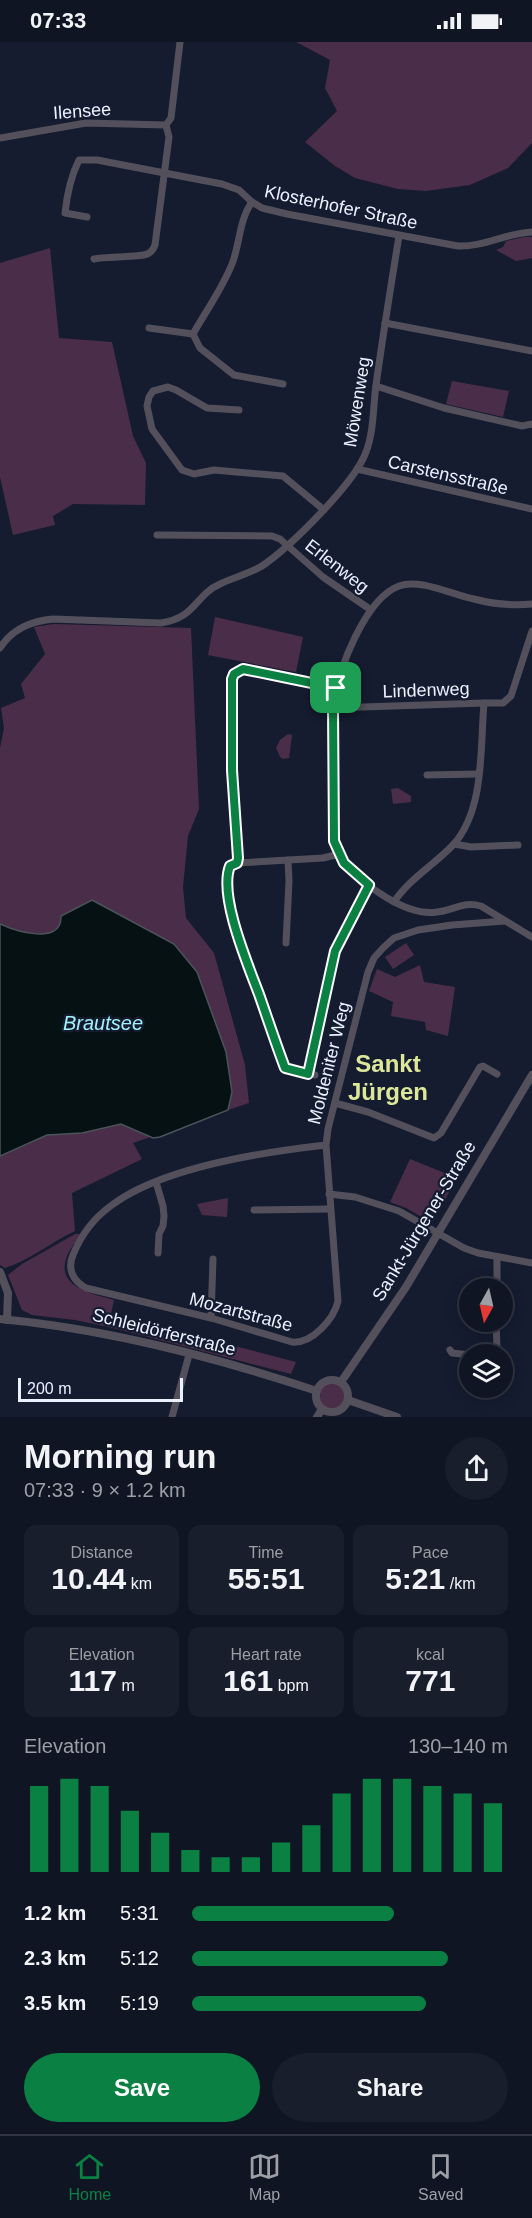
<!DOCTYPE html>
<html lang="en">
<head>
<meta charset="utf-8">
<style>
	body { margin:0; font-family:Arial,sans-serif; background:#191e2c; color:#f1f3f6; height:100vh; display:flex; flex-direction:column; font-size:22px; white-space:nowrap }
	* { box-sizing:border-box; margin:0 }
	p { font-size:20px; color:#9c9fa6 }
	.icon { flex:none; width:33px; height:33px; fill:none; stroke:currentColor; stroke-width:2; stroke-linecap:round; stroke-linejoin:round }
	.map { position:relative; height:1375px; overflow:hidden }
	.panel { display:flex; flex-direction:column; background:#101524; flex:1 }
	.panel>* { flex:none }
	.needle { width:39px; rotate:188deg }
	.buttons { position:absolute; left:459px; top:1236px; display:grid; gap:12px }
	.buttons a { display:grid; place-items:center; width:54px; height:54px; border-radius:50%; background:#101524; box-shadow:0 3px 15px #0003,0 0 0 2px #303441; font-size:30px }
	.scale { position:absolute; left:18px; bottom:15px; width:165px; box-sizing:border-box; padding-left:6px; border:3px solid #ebf1ff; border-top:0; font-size:16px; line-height:21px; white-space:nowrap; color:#ebf1ff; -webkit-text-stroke:4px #151c30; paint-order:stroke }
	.pin { position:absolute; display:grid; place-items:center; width:51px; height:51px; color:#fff; margin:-26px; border-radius:12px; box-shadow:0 3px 9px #0006 }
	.round { display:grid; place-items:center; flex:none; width:63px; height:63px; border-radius:32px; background:#191e2c }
	.head { display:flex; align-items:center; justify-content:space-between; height:102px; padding:0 24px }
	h1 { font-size:33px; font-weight:800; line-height:45px }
	.figures { display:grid; grid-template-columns:repeat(3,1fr); gap:9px; height:102px; padding:6px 24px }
	.figures div { display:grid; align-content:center; border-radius:12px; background:#191e2c; text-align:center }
	.figures b { font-size:30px; font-weight:800 }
	.figures small { font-size:16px; font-weight:400 }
	.figures p { font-size:16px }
	.chart { height:168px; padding:12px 24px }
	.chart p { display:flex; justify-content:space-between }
	.chart svg { width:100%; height:108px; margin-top:6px; stroke:#0b8043; stroke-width:6 }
	.button { display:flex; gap:12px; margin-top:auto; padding:12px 24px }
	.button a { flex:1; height:69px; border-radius:36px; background:#0b8043; color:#fff; font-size:24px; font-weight:800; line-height:69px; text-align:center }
	.button a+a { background:#191e2c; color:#f1f3f6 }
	ul { padding:0 24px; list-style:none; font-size:20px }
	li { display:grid; grid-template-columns:96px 72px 1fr; align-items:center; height:45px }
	li i { height:15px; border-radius:8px; background:#0b8043 }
	.status { display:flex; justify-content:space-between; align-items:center; height:42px; padding:0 30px; background:#101524; direction:ltr }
	.status svg { height:16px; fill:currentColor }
	.dock { display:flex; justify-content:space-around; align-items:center; height:84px; border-top:2px solid #303441; background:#101524; font-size:16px; color:#9c9fa6 }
	.dock a { display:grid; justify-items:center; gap:3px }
	.dock .on { color:#0b8043 }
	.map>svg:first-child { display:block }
	.green { fill:#4a2d48 }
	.water { fill:#051113; stroke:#4a545a; stroke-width:1.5 }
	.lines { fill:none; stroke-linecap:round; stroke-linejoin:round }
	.minor { stroke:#53505b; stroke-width:7 }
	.tertiary { stroke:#53505b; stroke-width:8 }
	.route-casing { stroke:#fff; stroke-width:12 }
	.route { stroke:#0b8043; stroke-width:8 }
	.labels { text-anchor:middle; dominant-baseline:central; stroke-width:4.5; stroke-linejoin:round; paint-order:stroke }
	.street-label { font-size:18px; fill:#ebf1ff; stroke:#151c30 }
	.water-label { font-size:20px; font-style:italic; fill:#a2f0fa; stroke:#151c30 }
	.district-label { font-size:24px; font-weight:bold; fill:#dde799; stroke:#151c30 }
</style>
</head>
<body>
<div class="status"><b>07:33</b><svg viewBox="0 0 49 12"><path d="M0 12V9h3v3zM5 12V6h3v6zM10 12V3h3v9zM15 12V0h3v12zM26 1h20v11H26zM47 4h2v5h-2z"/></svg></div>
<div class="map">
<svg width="532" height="1375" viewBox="0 0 532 1375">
	<rect width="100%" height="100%" fill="#151c30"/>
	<g class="green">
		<path d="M296,0h236v101l-24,25 -38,17 -44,6 -28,-2 -43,-11 -20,-12 -30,-24 32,-31 -12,-23 5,-28z"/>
		<path d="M524,195h8v21l-16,3 -20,-11 7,-3 3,-6z"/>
		<path d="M50,206l9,90 53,4 21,94 13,27 -1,42 -72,-1 -20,12 2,9 -42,10 -13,-58v-214z"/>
		<path d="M452,339l57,10 -6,26 -57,-13z"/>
		<path d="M215,575l88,20 -7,35 -88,-17z"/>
		<path d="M54,582l137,4 8,181 -11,27 -5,51 3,31 28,35 31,112 4,38 -21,7 4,-18 -140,-192 -31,16c0,30 -45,15 -61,8v-176l4,-20 -3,-20 24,-10 -4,-14 24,-30 -11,-27z"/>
		<path d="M288,692l4,1 -3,23 -6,1 -3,-2 -4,-9 4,-8z"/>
		<path d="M398,746l13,8v6l-18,2 -2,-15z"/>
		<path d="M406,901l8,12 -21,14 -8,-12z"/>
		<path d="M420,923l4,17 31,5 -7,49 -22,-6 -1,-8 -34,-6 2,-14 -24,-11 8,-22 18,8z"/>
		<path d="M121,1082l29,13 -17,6 9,16 -70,34 3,38c-24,11 -46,30 -70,37l-5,-3v-109l47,-21 35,-2z"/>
		<path d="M410,1117l47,19 -19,34 -11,8 -21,-12 -16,-6z"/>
		<path d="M228,1156l-1,19 -25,-2 -5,-11z"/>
		<path d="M75,1192h5c-4,8 -12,17 -14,25 -9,29 28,35 48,41l-3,14 185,48 -5,12 -178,-46 -38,-8 -43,-5 -10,-5 -14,-35 14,-11z"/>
		<circle cx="333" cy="1354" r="13"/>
	</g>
	<path class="water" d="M92,858l82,44 23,28 29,80 6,40 -4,18 -68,27 -7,1 -32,-14 -39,9 -35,2 -47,21v-232c15,7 62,22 61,-8z"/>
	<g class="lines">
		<g class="minor">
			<path d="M166,83l5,-7 9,-76"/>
			<path d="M0,96l86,-15 80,2"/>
			<path d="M87,175l-22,-4c2,-19 5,-35 14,-53h18l125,24 17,6 13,12 10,6 25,6 171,32c26,1 48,-13 74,-14"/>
			<path d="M94,217c12,-3 49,-1 55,-6 4,-2 4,-4 6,-8l14,-108 -3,-12"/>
			<path d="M385,281l147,28"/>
			<path d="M149,286l44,6c13,-23 29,-45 39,-70 8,-20 7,-44 20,-62"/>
			<path d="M193,292l7,14 34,27 49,9"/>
			<path d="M376,344l68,22 78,18 10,-2"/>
			<path d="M239,368l-32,-2 -31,-18 -8,-3 -15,4 -4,6 -2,9 5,23 30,41 12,4 20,-4 69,6 41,34"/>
			<path d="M357,427l175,40"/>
			<path d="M157,493l115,1 8,3 43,38 48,33"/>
			<path d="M532,562c-20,2 -39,0 -58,-5 -21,-4 -55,-21 -75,-13 -33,12 -61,83 -65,115 -3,25 0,52 0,77 0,25 -6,65 10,84 19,23 63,55 93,50 17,-2 27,-11 44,-6l51,31"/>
			<path d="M0,606c12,-19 31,-27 53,-29l108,4c35,-5 34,-28 59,-39 14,-7 29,-10 42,-18 28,-19 93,-83 104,-114 8,-21 7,-45 10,-67 7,-50 15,-100 23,-149"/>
			<path d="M333,666l151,-5"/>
			<path d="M427,733l51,-1"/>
			<path d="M454,802l17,3 47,-2"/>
			<path d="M237,821l86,-5 16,-4"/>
			<path d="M394,860c15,-23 40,-37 59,-57 32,-35 27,-97 31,-142h19l8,-7 21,-65"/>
			<path d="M286,901l3,-62 -1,-21"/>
			<path d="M308,1032l27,-123 34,-66"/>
			<path d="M315,1033l-30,-8 -50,-139 -8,-45 1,-14 9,-6 1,-5 -6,-88v-91l1,-5 10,-5 93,19"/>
			<path d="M335,1061l33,9 66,26 7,-5 39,-66 3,-1 14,8"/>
			<path d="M326,1103c-63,7 -163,22 -214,60 -17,12 -31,30 -39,50 -6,14 0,26 13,33l125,30 81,24c20,2 42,-23 46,-41l-12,-156 2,-16 40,-157 6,-14 9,-10 11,-10 24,-8 34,-5 53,-4"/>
			<path d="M156,1140l7,24 1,10 -1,10 -4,8 -1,19"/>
			<path d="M329,1152l26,3 44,14 65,37 14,5 54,10"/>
			<path d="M254,1168l76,-1"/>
			<path d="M497,1246v-31"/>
			<path d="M211,1276l2,-59"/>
			<path d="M450,1308l2,3 18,2"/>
			<path d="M492,1312l5,-6 -1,-26"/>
			<path d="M172,1375l17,-62"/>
		</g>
		<g class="tertiary">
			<path d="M0,1230l8,21 -1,27"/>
			<path d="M0,1277c108,10 214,38 317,72"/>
			<circle cx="332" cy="1354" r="16"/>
			<path d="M341,1340l65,-95 126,-212"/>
			<path d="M348,1358l49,17"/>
			<path d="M317,1375l5,-8"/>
		</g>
	</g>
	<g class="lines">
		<g class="route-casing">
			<path id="route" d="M243,627l93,19 -3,20 1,133 10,22 25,22 -34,66 -27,123 -23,-6c-9,-24 -17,-48 -25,-71 -11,-30 -42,-101 -30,-131l7,-3 1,-5 -6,-88v-91l2,-5z"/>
		</g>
		<use href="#route" class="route"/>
	</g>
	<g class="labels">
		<g class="street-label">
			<text transform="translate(82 69) rotate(-4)">Ilensee</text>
			<text transform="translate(341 165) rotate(12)">Klosterhofer Straße</text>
			<text transform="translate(357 360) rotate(-81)">Möwenweg</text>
			<text transform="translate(448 433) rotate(13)">Carstensstraße</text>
			<text transform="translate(337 524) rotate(38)">Erlenweg</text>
			<text transform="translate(426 648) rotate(-2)">Lindenweg</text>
			<text transform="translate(329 1021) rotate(-76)">Moldeniter Weg</text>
			<text transform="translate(424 1179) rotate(-59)">Sankt-Jürgener-Straße</text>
			<text transform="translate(241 1270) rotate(15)">Mozartstraße</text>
			<text transform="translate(164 1290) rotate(14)">Schleidörferstraße</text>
		</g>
		<g class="water-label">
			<text x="103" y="981">Brautsee</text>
		</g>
		<g class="district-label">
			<text x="388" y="1021">Sankt<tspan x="388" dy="28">Jürgen</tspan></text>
		</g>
	</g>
</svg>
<div class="buttons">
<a><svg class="needle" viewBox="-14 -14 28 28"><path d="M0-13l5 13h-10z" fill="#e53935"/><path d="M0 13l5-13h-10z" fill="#9c9fa6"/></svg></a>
<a><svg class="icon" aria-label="layers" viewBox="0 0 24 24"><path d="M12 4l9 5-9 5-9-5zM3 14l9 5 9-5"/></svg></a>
</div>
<div class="scale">200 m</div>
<div class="pin" style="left:336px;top:646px;background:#1e9e55"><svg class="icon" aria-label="arrive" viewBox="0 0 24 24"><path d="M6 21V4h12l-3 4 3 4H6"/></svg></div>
</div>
<section class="panel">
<div class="head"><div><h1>Morning run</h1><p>07:33 · 9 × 1.2 km</p></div><a class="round"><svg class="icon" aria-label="share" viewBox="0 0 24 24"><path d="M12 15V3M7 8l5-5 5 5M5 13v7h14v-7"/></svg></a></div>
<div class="figures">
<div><p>Distance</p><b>10.44<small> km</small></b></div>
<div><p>Time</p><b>55:51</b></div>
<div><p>Pace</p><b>5:21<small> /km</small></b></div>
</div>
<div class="figures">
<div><p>Elevation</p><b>117<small> m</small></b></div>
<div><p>Heart rate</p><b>161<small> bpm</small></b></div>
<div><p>kcal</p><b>771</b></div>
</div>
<div class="chart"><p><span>Elevation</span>130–140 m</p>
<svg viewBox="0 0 160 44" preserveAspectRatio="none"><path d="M5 44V9M15 44V6M25 44V9M35 44V19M45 44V28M55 44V35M65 44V38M75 44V38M85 44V32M95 44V25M105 44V12M115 44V6M125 44V6M135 44V9M145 44V12M155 44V16"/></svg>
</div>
<ul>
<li><b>1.2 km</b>5:31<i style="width:64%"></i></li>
<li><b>2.3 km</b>5:12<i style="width:81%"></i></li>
<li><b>3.5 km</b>5:19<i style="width:74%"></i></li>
</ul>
<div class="button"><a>Save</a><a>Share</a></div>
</section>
<nav class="dock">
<a class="on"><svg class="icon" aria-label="home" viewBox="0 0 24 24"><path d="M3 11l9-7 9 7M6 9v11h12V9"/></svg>Home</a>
<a><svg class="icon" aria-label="map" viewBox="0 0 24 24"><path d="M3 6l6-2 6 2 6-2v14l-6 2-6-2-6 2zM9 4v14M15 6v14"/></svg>Map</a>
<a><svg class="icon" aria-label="saved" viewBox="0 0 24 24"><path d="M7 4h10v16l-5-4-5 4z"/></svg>Saved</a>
</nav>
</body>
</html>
